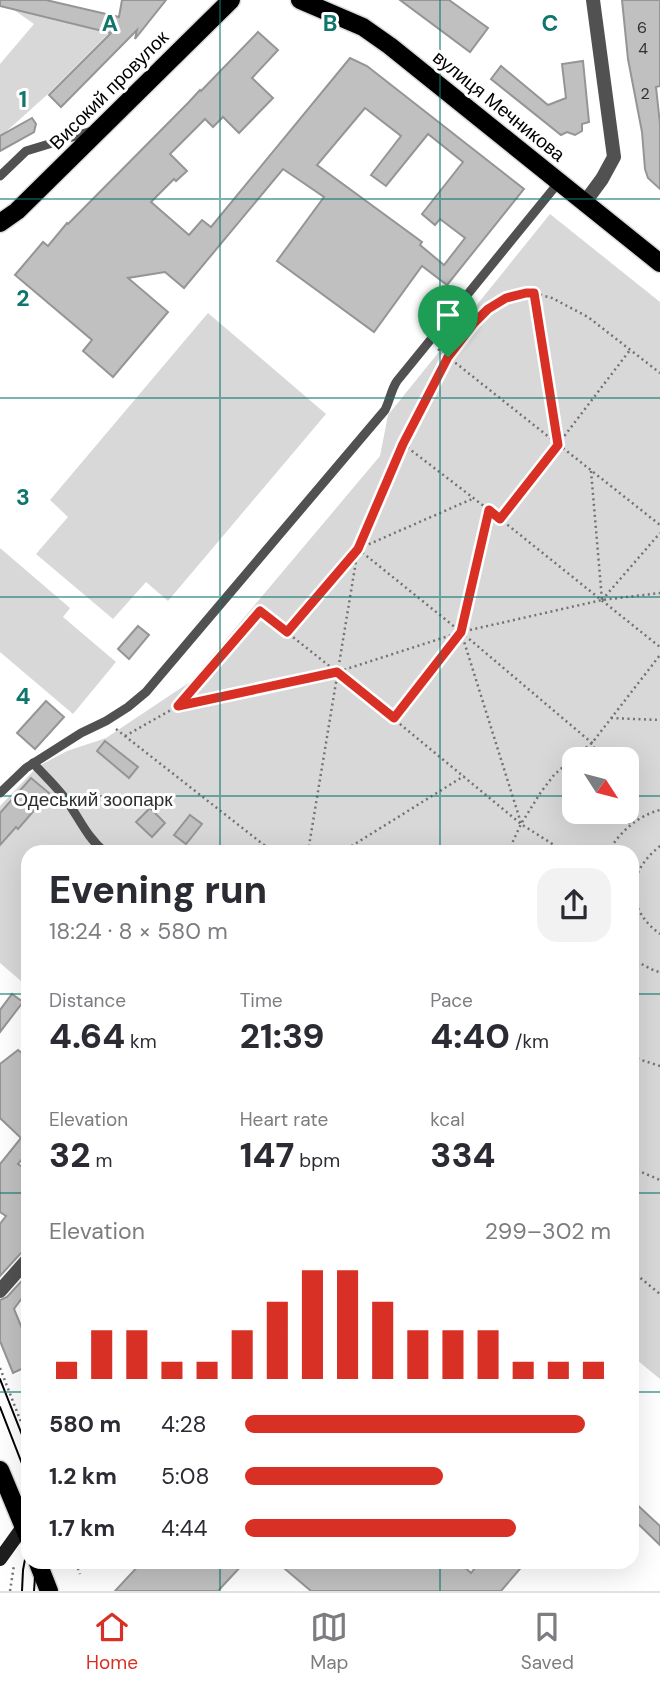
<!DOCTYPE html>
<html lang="en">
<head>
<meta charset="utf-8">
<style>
	body { margin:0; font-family:"DM Sans",sans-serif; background:#f2f2f3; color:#2b2b33; height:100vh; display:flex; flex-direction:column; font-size:26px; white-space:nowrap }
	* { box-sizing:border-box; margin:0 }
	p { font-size:23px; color:#7c7c81 }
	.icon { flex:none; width:38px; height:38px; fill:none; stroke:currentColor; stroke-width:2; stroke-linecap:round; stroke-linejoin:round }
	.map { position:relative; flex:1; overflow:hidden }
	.details { position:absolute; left:21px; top:845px; width:618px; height:724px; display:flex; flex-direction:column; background:#fff; border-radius:21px; box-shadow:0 7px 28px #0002 }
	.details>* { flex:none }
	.needle { width:46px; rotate:126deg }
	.tools { position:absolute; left:562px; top:747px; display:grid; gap:14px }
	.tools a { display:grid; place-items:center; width:77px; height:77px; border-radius:14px; background:#fff; box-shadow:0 7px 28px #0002; font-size:35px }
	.pin { position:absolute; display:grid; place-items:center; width:60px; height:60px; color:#fff; margin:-72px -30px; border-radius:50% 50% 50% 0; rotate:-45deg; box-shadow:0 0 7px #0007 }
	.pin .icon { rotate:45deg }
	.round { display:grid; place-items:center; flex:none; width:74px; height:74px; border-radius:21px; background:#f2f2f3 }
	.head { display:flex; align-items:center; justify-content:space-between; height:119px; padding:0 28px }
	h1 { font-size:38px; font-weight:800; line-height:52px }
	.metrics { display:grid; grid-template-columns:repeat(3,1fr); gap:10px; height:119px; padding:7px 28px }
	.metrics div { display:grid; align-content:center }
	.metrics b { font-size:35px; font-weight:800 }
	.metrics small { font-size:19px; font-weight:400 }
	.metrics p { font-size:19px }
	.chart { height:196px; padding:14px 28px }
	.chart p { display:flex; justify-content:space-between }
	.chart svg { width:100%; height:126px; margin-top:7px; stroke:#d93025; stroke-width:6 }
	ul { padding:0 28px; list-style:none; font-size:23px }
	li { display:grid; grid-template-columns:112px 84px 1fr; align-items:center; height:52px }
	li i { height:18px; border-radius:9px; background:#d93025 }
	.tabs { display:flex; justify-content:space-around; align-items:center; height:98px; border-top:2px solid #e1e1e2; background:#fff; font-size:19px; color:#7c7c81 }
	.tabs a { display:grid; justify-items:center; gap:4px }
	.tabs .selected { color:#d93025 }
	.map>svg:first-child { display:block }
	.green { fill:#d8d8d8; fill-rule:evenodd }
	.building { fill:#c0c0c0; stroke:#959595; stroke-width:2; fill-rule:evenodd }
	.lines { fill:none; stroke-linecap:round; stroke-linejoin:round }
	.primary-casing { stroke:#dbdbdb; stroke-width:21 }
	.path { stroke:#737373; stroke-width:2.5; stroke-dasharray:2 3.5; stroke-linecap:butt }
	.service { stroke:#515151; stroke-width:9 }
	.minor { stroke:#515151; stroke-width:14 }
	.secondary { stroke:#1e1e1e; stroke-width:14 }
	.primary { stroke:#000; stroke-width:18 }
	.tram { stroke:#000; stroke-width:2 }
	.route-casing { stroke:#fff; stroke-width:14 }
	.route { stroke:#d93025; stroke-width:9 }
	.grid { fill:none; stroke:#0f766e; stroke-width:2; stroke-opacity:0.55 }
	.labels { text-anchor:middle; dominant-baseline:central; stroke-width:6; stroke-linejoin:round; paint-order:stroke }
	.number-label { font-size:16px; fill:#303030 }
	.street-label { font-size:19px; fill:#000; stroke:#fff }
	.park-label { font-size:19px; fill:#2f2f2f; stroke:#fff }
	.grid-label { font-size:23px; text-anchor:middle; font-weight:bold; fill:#0f766e; stroke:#fff; stroke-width:6; stroke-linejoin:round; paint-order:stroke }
</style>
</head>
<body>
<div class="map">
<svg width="660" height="1591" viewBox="0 0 660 1591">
	<rect width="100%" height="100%" fill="#fff"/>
	<g class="green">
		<path d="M14,10l96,22 -62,62 -48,43v-73l34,-40z"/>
		<path d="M550,214l110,88v1077l-28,-23v-504h-604v135l-28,-24v-157l37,-39 30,-16 39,-13 84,-56 190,-226 8,-41zM574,760h52v52h-52z"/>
		<path d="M208,313l118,101 -158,187 -22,-19 -33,37 -77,-65 32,-37 -18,-17z"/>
		<path d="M0,548l70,60 -7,9 53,45 -43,52 -73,-62z"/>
	</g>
	<g class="building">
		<path d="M0,0h46l73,17 3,-17h44l-31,39 2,-9 -76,77 -12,-12 62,-62 -111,-27z"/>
		<path d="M400,0h49l39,28 -18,24z"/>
		<path d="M622,0h38v86l-4,1 4,37v65l-12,-11 -3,-9 -3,-37 -14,-73z"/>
		<path d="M258,32l20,18 -26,28 21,20 -34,35 -16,-16 -10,10 -8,-8 -35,35 17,17 -11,10 -2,-2 -23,23 38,33 13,-15 9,7 139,-169 17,8 157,123 -77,96 -25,-19 -48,66 -97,-71 47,-64 -41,-28 -99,119 -19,-16 -37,6 40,34 -55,65 -30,-26 9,-11 -77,-65 28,-33 5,4 19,-23 1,1 120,-121 12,-13 1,1zM365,108l36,28 -30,39 15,11 42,-52 35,28 -41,52 13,11 5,-6 25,19 -21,27 -24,-20 2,-3 -105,-77z"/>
		<path d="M583,61l6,61 -7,2v7l-7,4 -8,-3 -6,3 -70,-56 10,-13 47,39 18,-7 -4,-34z"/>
		<path d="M32,118l4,6 -2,8 -34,19v-15z"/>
		<path d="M138,626l11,9 -20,24 -11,-10z"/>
		<path d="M46,701l18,16 -29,32 -18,-16z"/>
		<path d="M105,741l33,26 -9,11 -32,-27z"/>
		<path d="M31,778l18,15 -31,36 -2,-2 -16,18v-32z"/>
		<path d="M150,808l15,15 -13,14 -16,-15z"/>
		<path d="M190,815l12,9 -16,20 -12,-9z"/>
		<path d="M12,994l11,8 -23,30v-22z"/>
		<path d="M18,1050l10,8v94l-10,12 10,7v79l-7,3 -21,23v-52l6,-8 -6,-4v-48l21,-26 -21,-20v-54z"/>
		<path d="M28,1274v16l-14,19 14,34v23l-15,7 -13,-32v-41l7,-3z"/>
		<path d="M632,1500l28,26v19l-28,-27z"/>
		<path d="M141,1563h103l-26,28h-103z"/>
		<path d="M278,1563h182l11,10 8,-10h46l-24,28h-190z"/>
	</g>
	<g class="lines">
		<g class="primary-casing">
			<g id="primary">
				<path d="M300,0l63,27 27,19 270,217"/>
				<path d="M0,223l17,-12 214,-211"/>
				<path d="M0,1470l28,67"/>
				<path d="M38,1563l11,28"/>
			</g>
		</g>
		<g class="path">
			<path d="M534,293l24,152"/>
			<path d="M438,349l222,176"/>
			<path d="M403,444l86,66 171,137"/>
			<path d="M591,471l11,129"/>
			<path d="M501,519l129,-169"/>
			<path d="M358,549l103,83 131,111 8,17"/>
			<path d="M602,600l58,-67"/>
			<path d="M287,632l71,-83 114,-50"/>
			<path d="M461,632l60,191"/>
			<path d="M180,704l80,-93 77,61 184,152 44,28"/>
			<path d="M394,718l67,-86 28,-122"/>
			<path d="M611,718l49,2"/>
			<path d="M116,729l157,123"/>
			<path d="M125,736l53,-30 159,-34 124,-40 141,-32 58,-7"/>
			<path d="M624,812l6,13"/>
			<path d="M660,846c-34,27 -35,62 0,88"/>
			<path d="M308,852l50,-303 45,-105 45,-87 26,-34 14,-15 18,-10 28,-5 18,5 36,19 72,56"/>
			<path d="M342,852l122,-76"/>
			<path d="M508,852l13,-28 20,-32 13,-17 19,-17 19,-15 68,-88"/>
			<path d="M608,852c12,-20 29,-36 52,-42"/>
			<path d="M632,959l23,12 5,1"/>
			<path d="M632,1057l28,9"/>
			<path d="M632,1168l28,12"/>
			<path d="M632,1271l28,23"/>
			<path d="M0,1368l28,72"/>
			<path d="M76,1563l4,11"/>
			<path d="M10,1591l4,-26"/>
		</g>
		<g class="service">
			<path d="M0,176l26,-25 66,-20"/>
			<path d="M33,763c10,11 22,22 31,34 14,18 22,40 41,55"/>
			<path d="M0,793l26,-25 55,-35 25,-12 22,-14 18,-15 239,-282c5,-10 6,-20 12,-29l162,-199"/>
		</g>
		<g class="minor">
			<path d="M585,202l17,-23 12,-22 -21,-157"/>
			<path d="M0,1291l28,-32"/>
		</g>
		<path class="secondary" d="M0,1559l23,-32"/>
		<use href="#primary" class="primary"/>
		<g class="tram">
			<path d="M0,1379l28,71"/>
			<path d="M0,1407l26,67 2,15"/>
			<path d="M22,1591l1,-21 5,-26"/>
			<path d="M34,1591l2,-28"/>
		</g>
	</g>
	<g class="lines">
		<g class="route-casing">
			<path id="route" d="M526,293h8l24,152 -58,74 -11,-9 -28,122 -67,86 -57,-46 -159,34 82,-95 27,21 71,-83 45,-105 45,-87 26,-34 14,-14 18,-11z"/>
		</g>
		<use href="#route" class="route"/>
	</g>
	<path class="grid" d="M220,0v852M440,0v852M0,199h660M0,398h660M0,597h660M0,796h574M626,796h34M0,994h28M632,994h28M0,1193h28M632,1193h28M0,1392h28M632,1392h28M220,1563v28M440,1563v28"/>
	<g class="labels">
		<g class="number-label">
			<text x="642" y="27">6</text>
			<text x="643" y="48">4</text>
			<text x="645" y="93">2</text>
		</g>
		<g class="street-label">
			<text transform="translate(109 90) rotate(-45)">Високий провулок</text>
			<text transform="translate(499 106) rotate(39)">вулиця Мечникова</text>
		</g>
		<g class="park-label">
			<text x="93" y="799">Одеський зоопарк</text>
		</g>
	</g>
	<g class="grid-label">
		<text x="110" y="31">A</text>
		<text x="330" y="31">B</text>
		<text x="550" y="31">C</text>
		<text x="23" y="107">1</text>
		<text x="23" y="306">2</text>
		<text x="23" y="505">3</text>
		<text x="23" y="704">4</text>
	</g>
</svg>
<div class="tools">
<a><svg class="needle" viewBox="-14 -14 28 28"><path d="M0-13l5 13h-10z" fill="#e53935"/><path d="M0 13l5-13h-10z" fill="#7c7c81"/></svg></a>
</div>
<div class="pin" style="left:448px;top:357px;background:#1e9e55"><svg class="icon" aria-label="arrive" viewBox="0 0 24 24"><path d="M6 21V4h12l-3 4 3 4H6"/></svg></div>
<section class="details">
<div class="head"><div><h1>Evening run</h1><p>18:24 · 8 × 580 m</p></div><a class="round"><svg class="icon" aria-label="share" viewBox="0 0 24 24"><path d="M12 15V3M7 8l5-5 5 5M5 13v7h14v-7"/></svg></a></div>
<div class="metrics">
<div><p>Distance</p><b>4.64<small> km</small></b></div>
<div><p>Time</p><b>21:39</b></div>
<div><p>Pace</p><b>4:40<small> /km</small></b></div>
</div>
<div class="metrics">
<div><p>Elevation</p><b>32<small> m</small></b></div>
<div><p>Heart rate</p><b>147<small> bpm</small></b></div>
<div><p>kcal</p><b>334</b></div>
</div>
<div class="chart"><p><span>Elevation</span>299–302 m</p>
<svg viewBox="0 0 160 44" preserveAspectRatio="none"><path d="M5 44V38M15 44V27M25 44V27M35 44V38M45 44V38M55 44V27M65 44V17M75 44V6M85 44V6M95 44V17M105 44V27M115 44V27M125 44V27M135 44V38M145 44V38M155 44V38"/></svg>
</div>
<ul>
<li><b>580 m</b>4:28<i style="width:93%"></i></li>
<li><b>1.2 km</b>5:08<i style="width:54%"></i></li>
<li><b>1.7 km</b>4:44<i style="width:74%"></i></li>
</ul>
</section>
</div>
<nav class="tabs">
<a class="selected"><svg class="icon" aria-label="home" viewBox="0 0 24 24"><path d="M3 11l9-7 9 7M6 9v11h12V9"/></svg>Home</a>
<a><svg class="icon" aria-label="map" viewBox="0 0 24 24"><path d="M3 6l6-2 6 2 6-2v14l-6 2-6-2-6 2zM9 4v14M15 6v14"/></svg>Map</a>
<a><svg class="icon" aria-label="saved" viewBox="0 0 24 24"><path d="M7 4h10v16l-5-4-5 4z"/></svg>Saved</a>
</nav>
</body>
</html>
